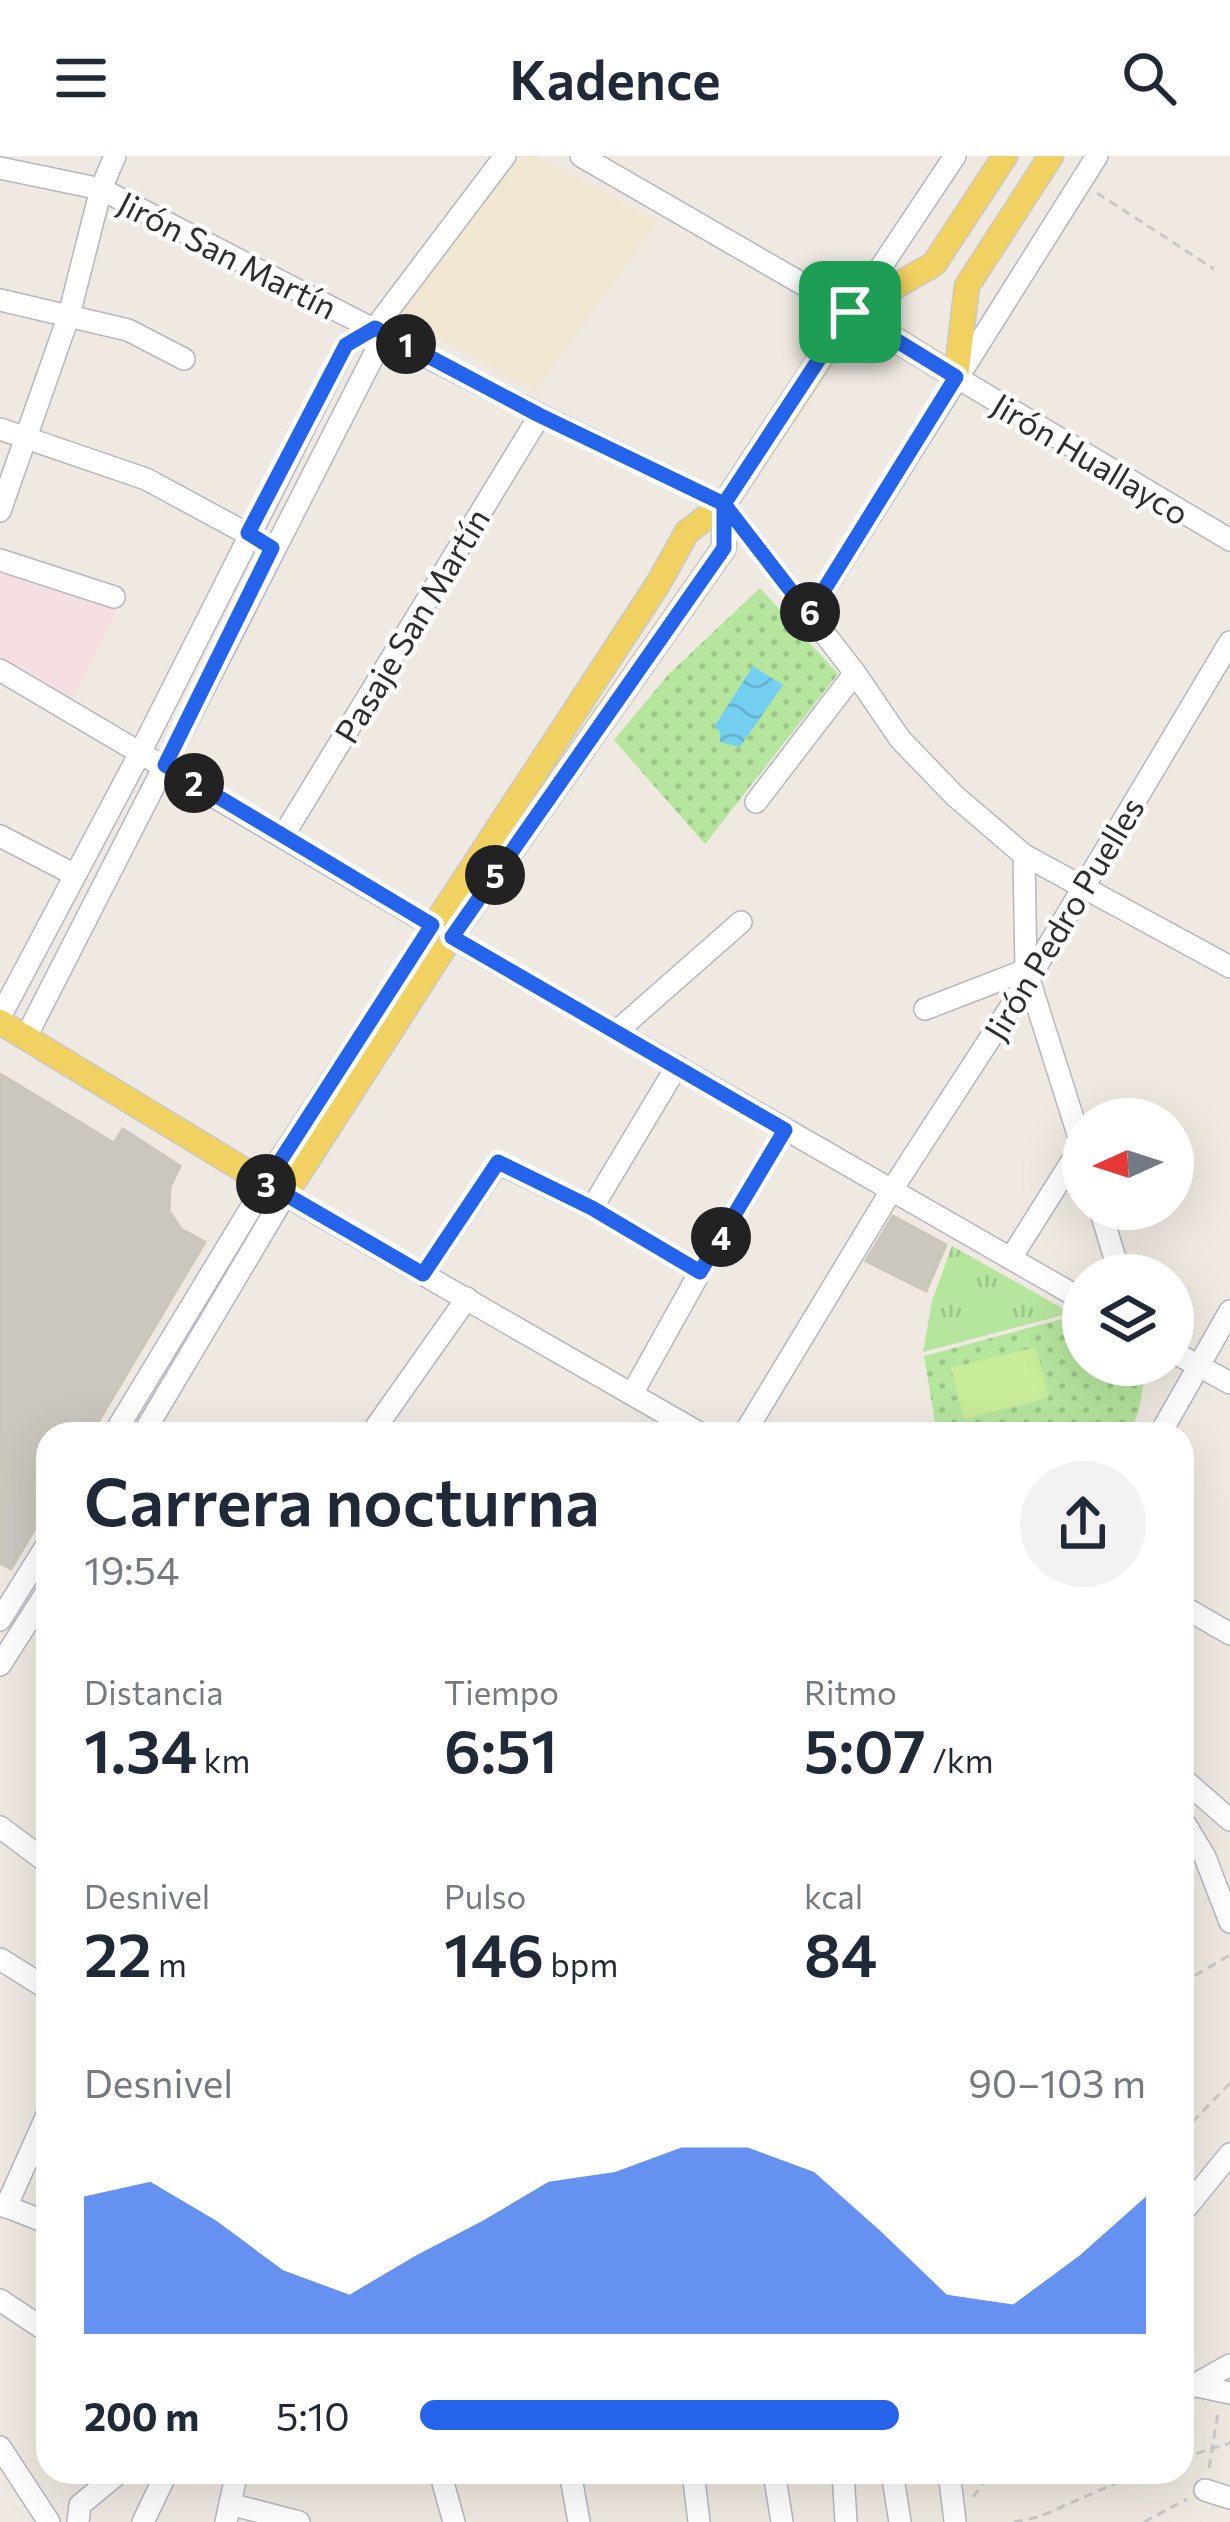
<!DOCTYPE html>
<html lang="es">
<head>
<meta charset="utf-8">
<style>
	body { margin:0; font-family:Commissioner,sans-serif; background:#f2f2f3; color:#1f2937; height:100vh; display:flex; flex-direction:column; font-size:45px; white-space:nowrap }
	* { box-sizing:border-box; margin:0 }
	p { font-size:39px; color:#747a83 }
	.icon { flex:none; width:66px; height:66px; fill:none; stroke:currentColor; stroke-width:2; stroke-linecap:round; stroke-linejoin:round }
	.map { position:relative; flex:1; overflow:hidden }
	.sheet { position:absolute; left:36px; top:1266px; width:1158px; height:1062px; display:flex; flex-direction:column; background:#fff; border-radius:36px; box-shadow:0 12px 48px #0002 }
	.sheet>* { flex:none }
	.needle { width:78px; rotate:267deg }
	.buttons { position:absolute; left:1062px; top:942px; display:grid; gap:24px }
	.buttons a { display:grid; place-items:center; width:132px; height:132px; border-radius:50%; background:#fff; box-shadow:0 12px 48px #0002; font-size:60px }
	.pin { position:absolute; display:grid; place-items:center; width:102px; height:102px; color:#fff; margin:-51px; border-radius:24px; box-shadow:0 6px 18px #0006 }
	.km { position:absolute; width:60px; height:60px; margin:-30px; border-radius:50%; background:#222; color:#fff; font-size:33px; line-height:60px; text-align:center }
	.round { display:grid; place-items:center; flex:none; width:126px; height:126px; border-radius:63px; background:#f2f2f3 }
	.headline { display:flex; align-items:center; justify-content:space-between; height:204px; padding:0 48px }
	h1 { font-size:66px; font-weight:600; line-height:90px }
	.stats { display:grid; grid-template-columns:repeat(3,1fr); gap:18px; height:204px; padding:12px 48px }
	.stats div { display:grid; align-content:center }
	.stats b { font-size:60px; font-weight:600 }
	.stats small { font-size:33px; font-weight:400 }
	.stats p { font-size:33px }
	.chart { height:336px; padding:24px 48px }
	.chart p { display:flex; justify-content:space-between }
	.chart svg { width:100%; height:216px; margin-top:12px; fill:#2563eb; opacity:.7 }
	ul { padding:0 48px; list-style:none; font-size:39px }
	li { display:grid; grid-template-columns:192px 144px 1fr; align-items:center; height:90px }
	li i { height:30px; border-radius:15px; background:#2563eb }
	header { display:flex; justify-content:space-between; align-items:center; height:156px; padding:0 48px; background:#fff; font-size:54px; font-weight:600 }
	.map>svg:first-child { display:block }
	.education { fill:#f0e6d1 }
	.medical { fill:#f5dfe0 }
	.grass { fill:url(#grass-tufts) }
	.park { fill:url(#park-dots) }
	.pitch { fill:#c9ec9a }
	.water { fill:url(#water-waves) }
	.building { fill:#cbc7bf; stroke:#cbc5ba; stroke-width:3 }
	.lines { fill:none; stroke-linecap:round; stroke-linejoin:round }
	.minor-casing { stroke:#b4b7c1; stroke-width:24 }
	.major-casing { stroke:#c9c9c9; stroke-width:27 }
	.path { stroke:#c9c9c9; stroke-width:3; stroke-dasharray:9 6; stroke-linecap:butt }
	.minor { stroke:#fff; stroke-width:21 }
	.major { stroke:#f2d163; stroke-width:24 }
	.route-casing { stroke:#fff; stroke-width:24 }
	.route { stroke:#2563eb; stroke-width:15 }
	.labels { text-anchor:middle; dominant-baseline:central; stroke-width:9; stroke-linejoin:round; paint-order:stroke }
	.street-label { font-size:33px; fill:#2e2e2e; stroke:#fff }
</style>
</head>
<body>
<header><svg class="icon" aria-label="menu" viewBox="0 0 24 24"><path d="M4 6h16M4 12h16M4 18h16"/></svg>Kadence<svg class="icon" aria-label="search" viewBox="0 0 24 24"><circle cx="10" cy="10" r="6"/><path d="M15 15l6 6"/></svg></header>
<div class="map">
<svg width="1230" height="2366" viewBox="0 0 1230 2366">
	<defs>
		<pattern id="grass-tufts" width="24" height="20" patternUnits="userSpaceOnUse" patternTransform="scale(3)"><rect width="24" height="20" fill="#b6e59e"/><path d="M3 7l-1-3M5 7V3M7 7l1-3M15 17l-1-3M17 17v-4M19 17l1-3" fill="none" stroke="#9dc588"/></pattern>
		<pattern id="park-dots" width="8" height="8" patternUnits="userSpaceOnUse" patternTransform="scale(3)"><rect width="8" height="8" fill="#b6e59e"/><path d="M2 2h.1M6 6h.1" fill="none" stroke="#9dc588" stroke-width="1.8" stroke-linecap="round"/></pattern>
		<pattern id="water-waves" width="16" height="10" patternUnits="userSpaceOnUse" patternTransform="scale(3)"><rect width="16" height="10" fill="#75cff0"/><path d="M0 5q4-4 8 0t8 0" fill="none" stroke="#66b2ce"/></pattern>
	</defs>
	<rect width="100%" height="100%" fill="#efe9e1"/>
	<path class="education" d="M515,0h22l121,65 -123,170 -140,-77z"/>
	<path class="medical" d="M0,412l119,37 -49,99 -70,-43z"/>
	<path class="grass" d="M952,1090l119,67 -148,39 9,-51z"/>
	<g class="park">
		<path d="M760,432l78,86 -133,170 -91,-104 55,-66z"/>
		<path d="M1073,1160l10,7v42h58l5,3 -7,42 -10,24h-192l-13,-78z"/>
	</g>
	<path class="pitch" d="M1036,1191l13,51 -85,21 -13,-51z"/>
	<path class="water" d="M753,510l30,19 -43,62 -20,-5v-10l-6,-5z"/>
	<g class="building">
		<path d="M0,918l114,69 9,-14 57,37 -10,21 -1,24 12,18 24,13 -114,192h-43v72l-37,63 -11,-6z"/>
		<path d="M893,1060l53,29 -20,46 -60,-30z"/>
	</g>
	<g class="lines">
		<g class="minor-casing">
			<g id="minor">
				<path d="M581,0l270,156 104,-156"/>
				<path d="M0,12l101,21 439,226 184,89 131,169 45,66 55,57 69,59 206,112"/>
				<path d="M0,144l128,30 56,29"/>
				<path d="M956,221l274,163"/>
				<path d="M0,273l146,50 111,60"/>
				<path d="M0,355l69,-196 32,-126 14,-33"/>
				<path d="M0,404l114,37"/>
				<path d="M809,458l288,-458"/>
				<path d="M0,514l451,267 632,363"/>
				<path d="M756,646l99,-129"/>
				<path d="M0,680l75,39"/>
				<path d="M283,680l257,-421"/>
				<path d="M1024,699l2,115 57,180"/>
				<path d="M925,853l101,-39"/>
				<path d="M0,861l140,-264 206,-408 29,-17"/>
				<path d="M617,875l124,-109"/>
				<path d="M26,881l349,-684v-25l130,-172"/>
				<path d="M592,1052l85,-142"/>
				<path d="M1100,1053l20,66"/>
				<path d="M1011,1102l71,-113"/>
				<path d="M423,1118l75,-111 94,45 108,64"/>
				<path d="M1173,1196l57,31"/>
				<path d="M632,1238l68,-122 85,-142"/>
				<path d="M114,1278l152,-251"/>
				<path d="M143,1278l142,-239 416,239"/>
				<path d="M371,1278l96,-136"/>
				<path d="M744,1278l147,-243 137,-211 202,-338"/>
				<path d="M1160,1278l70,-123"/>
				<path d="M1182,1450l48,28"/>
				<path d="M0,1464l48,-77"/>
				<path d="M0,1509l48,-75"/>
				<path d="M1182,1622l48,42"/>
				<path d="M1182,1663l23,38 25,65"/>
				<path d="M0,1671l48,36"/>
				<path d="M0,1803l48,30"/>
				<path d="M0,2048l48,19"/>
				<path d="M6,2051l42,-94"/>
				<path d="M1182,2057l48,-59"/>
				<path d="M0,2144l48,32"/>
				<path d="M1197,2230l33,7"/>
				<path d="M1182,2236l48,-27"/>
				<path d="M0,2291l49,75"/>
				<path d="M440,2316l14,50"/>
				<path d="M570,2316l9,50"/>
				<path d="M693,2316l6,50"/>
				<path d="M774,2316l8,50"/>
				<path d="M843,2316l3,50"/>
				<path d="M892,2316l8,50"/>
				<path d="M949,2316l6,49"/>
				<path d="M1205,2334l25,8"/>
				<path d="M230,2348l69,18"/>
				<path d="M78,2366l2,-17 40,-33"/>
				<path d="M143,2366l24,-50"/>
				<path d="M226,2366l11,-50"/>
			</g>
		</g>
		<g class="major-casing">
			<g id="major">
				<path d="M851,156l105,65 11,-91 84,-130"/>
				<path d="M0,866l285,173 166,-258 273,-389v-44"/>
				<path d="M266,1027l392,-599 29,-52 37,-28 127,-192 83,-48 71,-108"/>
			</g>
		</g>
		<g class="path">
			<path d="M1097,37l117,76"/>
			<path d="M1182,1827l48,-28"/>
			<path d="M1182,1977l48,-50"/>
			<path d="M1182,2302l48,-15"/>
			<path d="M1209,2312l9,-55"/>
			<path d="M973,2341l19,-25"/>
			<path d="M1014,2366l25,-5 102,-45"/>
			<path d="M1144,2366l43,-23"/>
		</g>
		<use href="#minor" class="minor"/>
		<use href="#major" class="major"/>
	</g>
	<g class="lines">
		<g class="route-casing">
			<path id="route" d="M850,156l-126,192 -185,-89 -164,-87 -29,17 -98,188 24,15 -107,217 267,160 -166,258 157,91 75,-112 94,46 108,64 85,-142 -333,-193 272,-389v-44l85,110 147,-237 -106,-65"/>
		</g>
		<use href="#route" class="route"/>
	</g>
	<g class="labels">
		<g class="street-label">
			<text transform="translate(228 98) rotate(27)">Jirón San Martín</text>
			<text transform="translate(1091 302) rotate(31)">Jirón Huallayco</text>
			<text transform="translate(411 469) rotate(-59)">Pasaje San Martín</text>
			<text transform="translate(1063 762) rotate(-59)">Jirón Pedro Puelles</text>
		</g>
	</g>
</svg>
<div class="buttons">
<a><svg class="needle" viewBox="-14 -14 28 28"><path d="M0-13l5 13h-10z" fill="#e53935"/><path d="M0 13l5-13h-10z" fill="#747a83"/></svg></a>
<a><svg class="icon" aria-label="layers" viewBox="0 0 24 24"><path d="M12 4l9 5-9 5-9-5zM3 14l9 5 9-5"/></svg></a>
</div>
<div class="pin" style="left:850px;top:156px;background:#1e9e55"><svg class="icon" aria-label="arrive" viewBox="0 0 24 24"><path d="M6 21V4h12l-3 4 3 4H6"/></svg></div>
<b class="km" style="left:406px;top:188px">1</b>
<b class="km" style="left:194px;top:627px">2</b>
<b class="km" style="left:266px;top:1028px">3</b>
<b class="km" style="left:721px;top:1081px">4</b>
<b class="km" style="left:495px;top:719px">5</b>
<b class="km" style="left:810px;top:456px">6</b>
<section class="sheet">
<div class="headline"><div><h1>Carrera nocturna</h1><p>19:54</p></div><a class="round"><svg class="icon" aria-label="share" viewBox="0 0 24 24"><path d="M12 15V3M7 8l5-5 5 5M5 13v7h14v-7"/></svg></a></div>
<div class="stats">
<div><p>Distancia</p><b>1.34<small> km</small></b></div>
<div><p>Tiempo</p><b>6:51</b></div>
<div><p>Ritmo</p><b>5:07<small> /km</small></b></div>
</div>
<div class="stats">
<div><p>Desnivel</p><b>22<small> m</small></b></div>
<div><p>Pulso</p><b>146<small> bpm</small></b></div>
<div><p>kcal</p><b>84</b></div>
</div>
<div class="chart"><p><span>Desnivel</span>90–103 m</p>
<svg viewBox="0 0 160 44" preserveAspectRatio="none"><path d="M0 44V16L10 13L20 21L30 31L40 36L50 28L60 21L70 13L80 11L90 6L100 6L110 11L120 23L130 36L140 38L150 28L160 16V44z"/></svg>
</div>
<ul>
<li><b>200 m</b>5:10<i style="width:66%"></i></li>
</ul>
</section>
</div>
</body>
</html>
